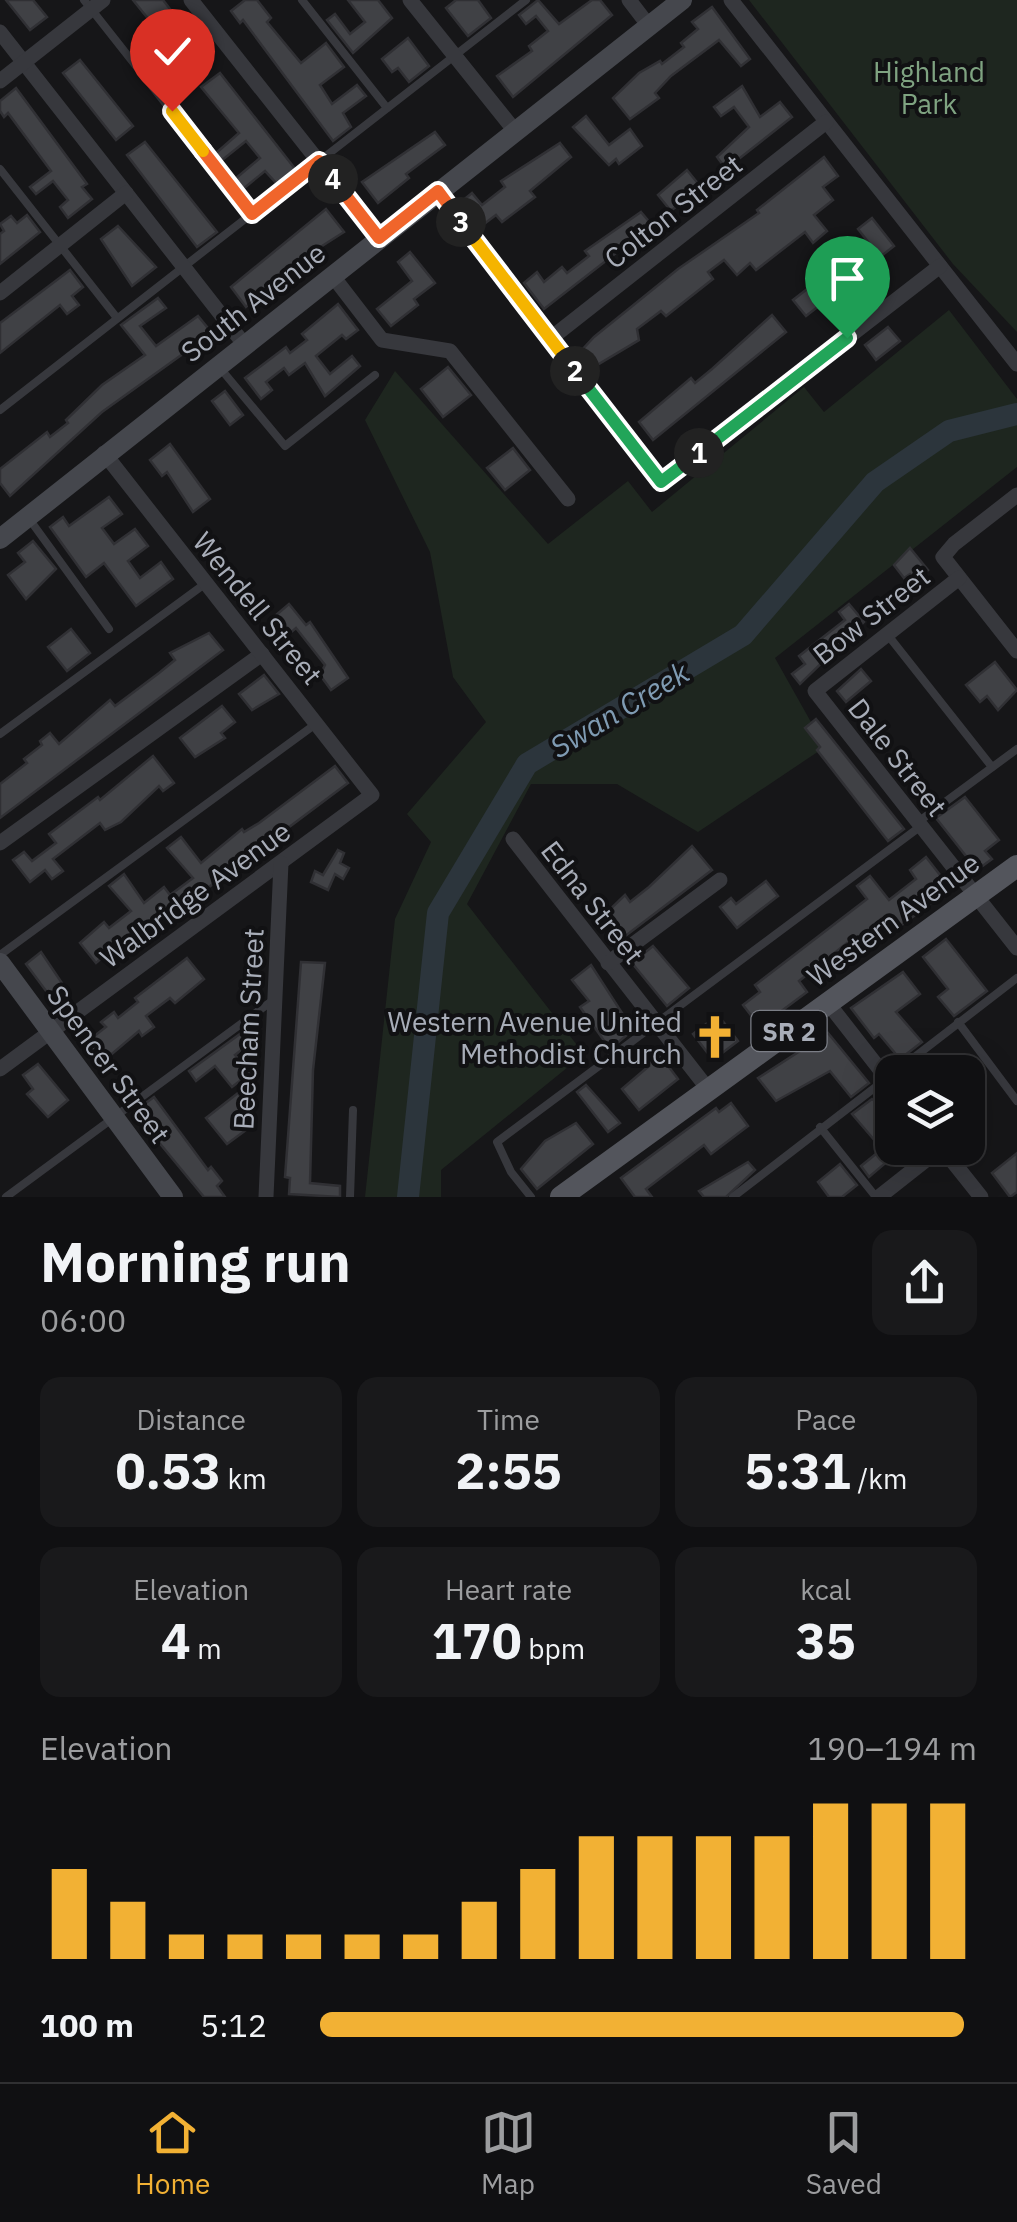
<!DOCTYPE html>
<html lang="en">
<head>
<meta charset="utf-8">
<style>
	body { margin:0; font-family:"IBM Plex Sans",sans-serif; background:#19191b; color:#f1f3f6; height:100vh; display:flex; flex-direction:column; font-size:38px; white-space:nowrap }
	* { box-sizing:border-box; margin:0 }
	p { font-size:32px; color:#9c9d9f }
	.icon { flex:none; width:55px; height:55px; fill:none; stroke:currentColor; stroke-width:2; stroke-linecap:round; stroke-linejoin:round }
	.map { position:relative; height:1197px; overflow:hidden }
	.side { display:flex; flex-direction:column; background:#101012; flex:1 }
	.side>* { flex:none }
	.fabs { position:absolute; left:875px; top:1055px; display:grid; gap:20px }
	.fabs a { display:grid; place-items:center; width:110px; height:110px; border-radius:20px; background:#101012; box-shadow:0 10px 40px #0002,0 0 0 2px #303032; font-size:50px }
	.pin { position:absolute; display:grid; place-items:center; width:85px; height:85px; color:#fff; margin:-102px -42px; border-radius:50% 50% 50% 0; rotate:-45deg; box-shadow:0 0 10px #0007 }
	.pin .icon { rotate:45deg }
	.km { position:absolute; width:50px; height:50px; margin:-25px; border-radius:50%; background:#222; color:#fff; font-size:28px; line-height:50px; text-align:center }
	.round { display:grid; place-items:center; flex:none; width:105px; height:105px; border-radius:20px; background:#19191b }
	.summary { display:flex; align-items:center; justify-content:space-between; height:170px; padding:0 40px }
	h1 { font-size:55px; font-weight:800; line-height:75px }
	.stats { display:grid; grid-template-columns:repeat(3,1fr); gap:15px; height:170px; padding:10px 40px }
	.stats div { display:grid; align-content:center; border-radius:20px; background:#19191b; text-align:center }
	.stats b { font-size:50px; font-weight:800 }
	.stats small { font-size:28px; font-weight:400 }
	.stats p { font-size:28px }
	.chart { height:280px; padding:20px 40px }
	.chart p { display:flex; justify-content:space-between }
	.chart svg { width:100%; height:180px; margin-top:10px; stroke:#f2b134; stroke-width:6 }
	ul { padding:0 40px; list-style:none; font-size:32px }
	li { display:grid; grid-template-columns:160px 120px 1fr; align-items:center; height:75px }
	li i { height:25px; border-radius:12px; background:#f2b134 }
	.menu { display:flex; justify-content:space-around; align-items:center; height:140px; border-top:2px solid #303032; background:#101012; font-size:28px; color:#9c9d9f }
	.menu a { display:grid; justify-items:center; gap:5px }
	.menu .active { color:#f2b134 }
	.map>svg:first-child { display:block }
	.green { fill:#1e261f }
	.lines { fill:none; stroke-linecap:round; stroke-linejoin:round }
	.river { stroke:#2c353c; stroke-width:22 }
	.building { fill:#404145; stroke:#303034; stroke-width:2.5 }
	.lane { stroke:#37383d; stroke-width:8 }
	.street { stroke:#37383d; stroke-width:15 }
	.secondary { stroke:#45474d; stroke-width:20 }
	.primary { stroke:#53555c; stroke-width:22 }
	.split-1-casing { stroke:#fff; stroke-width:20 }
	.split-2-casing { stroke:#fff; stroke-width:20 }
	.split-3-casing { stroke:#fff; stroke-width:20 }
	.split-4-casing { stroke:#fff; stroke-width:20 }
	.split-5-casing { stroke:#fff; stroke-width:20 }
	.split-6-casing { stroke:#fff; stroke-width:20 }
	.split-1 { stroke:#22a559; stroke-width:12 }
	.split-2 { stroke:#22a559; stroke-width:12 }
	.split-3 { stroke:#f5b400; stroke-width:12 }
	.split-4 { stroke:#f0652b; stroke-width:12 }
	.split-5 { stroke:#f0652b; stroke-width:12 }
	.split-6 { stroke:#f5b400; stroke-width:12 }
	.labels { text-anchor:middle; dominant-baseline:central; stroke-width:8; stroke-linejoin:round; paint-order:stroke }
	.shield { fill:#111113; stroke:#7b7e86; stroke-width:2.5 }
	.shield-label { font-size:25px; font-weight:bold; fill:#a8adb8 }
	.park-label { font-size:28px; fill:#7fa381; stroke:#111113 }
	.street-label { font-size:28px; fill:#a8adb8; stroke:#111113 }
	.poi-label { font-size:28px; fill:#a8adb8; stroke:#111113; text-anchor:end }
	.water-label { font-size:30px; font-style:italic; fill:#7f9bb3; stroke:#111113 }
</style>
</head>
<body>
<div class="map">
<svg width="1017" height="1197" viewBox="0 0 1017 1197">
	<rect width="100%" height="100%" fill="#161618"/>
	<g class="green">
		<path d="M749,0h268v332l-64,-68z"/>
		<path d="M949,310l68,89v68l-242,191 50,89 -127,85 -81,-48h-86l-64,120 117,150 -143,116v27h-76l30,-278 36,-77 -24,-28 79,-92 -33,-45 -23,-125 -65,-132 30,-49 153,173 80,-63 24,31 152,-125 20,25z"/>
	</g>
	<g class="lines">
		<path class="river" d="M408,1197l30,-284 89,-149 216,-129 132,-153 74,-51 68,-17"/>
	</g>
	<g class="building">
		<path d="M6,0h27l14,17 -17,13z"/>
		<path d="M133,0h30l42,54 -18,13z"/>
		<path d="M245,0h12l14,18 -4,4 34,41 25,-20 18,24 -24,18 12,19 25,-19 9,11 -23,17 8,14 -18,14 -90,-121 -3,3 -9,-12z"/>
		<path d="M348,0h30l14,18 -39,35 -26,-33 8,-6 15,20 15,-12z"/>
		<path d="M456,0h22l13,18 -23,18 -22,-28z"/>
		<path d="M538,0l21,24 33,-24h8l12,15 -99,82 -16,-21 35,-25 -3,-5 19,-15 -12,-15 -10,8 -7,-9z"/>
		<path d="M712,7l38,52 -9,7 -22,-26 -48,36 -16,17 4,5 -29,21 -17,-21 26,-25 21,-12 2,3 22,-17 -3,-4 17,-14 -6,-7z"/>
		<path d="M408,38l21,28 -20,16 -11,-14 -6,4 -10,-13z"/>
		<path d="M80,60l53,66 -17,14 -53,-67z"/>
		<path d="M220,73l76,97 -19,14 -12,-13 -22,18 -8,-10 25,-21 -14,-17 -25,20 -6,-7 24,-21 -38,-46z"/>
		<path d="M742,86l18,31 20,-15 12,15 -66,52 -9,-12 32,-30 -15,-20 -13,9 -7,-9z"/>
		<path d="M16,88l71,96 -5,3 10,12 -24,19 -8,-11 8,-7 -15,-19 -17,13 -6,-7 21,-16 -43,-58 -4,4 -4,-6v-10z"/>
		<path d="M586,116l23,29 21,-16 12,17 -23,18 -3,-5 -7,6 -36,-38z"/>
		<path d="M435,132l10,13 -39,29 3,4 -31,25 -16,-21z"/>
		<path d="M145,142l72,90 -20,15 -70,-92z"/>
		<path d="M560,143l11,14 -41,34 5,6 -33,25 -6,-7 -16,12 -19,-25 11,-9 10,12 23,-18 -4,-6z"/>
		<path d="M824,157l14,19 -15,11 10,13 -19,15 13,16 -14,12 -8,-11 -49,38 -6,-7 -13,12 -13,-15 -16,12 5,7 -47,37 -5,-5 -24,18 2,11 -47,28 -12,-16 14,-15 84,-68 81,-56 -2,-3z"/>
		<path d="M687,170l13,16 -29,25 -13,-16z"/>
		<path d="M326,209l18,23 -47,30 -51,45 -15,-20z"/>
		<path d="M641,212l11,13 -108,84 -20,-26 13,-11 7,10 18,-15 5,6 22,-17 -4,-5z"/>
		<path d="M27,215l13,17 -40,32v-30l4,-3 -4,-7 11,-8 6,7z"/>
		<path d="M872,218l22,28 -14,11 -22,-28z"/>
		<path d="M118,226l38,41 -24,19 -31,-47z"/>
		<path d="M410,252l25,31 -21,16 4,6 -27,21 -14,-17 35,-28 -14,-19z"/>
		<path d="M70,270l13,17 -11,9 7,9 -12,9 -7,-9 -60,48v-30z"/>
		<path d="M829,272l13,16 -36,28 -13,-16z"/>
		<path d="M158,298l8,10 -26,18 16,20 42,-30 14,17 -110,79 -92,84 -10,-13v-14l47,-37 3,5 18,-14 -2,-3 36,-35 43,-30 -24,-30z"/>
		<path d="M338,304l20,26 -12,9 -4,-4 -26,21 14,18 22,-18 8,10 -35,30 -20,-33 -16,12 -5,-7 -18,14 6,8 -11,9 -16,-21 41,-31 4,6 17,-13 -5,-6z"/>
		<path d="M772,315l14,17 -133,108 -14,-18 52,-44 4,5 17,-14z"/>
		<path d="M888,327l12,14 -24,19 -11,-15z"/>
		<path d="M448,367l23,28 -28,22 -22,-28z"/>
		<path d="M225,391l18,24 -13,10 -18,-24z"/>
		<path d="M170,444l40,55 -17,13 -26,-40 -5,4 -12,-16z"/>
		<path d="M513,448l17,22 -25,20 -18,-22z"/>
		<path d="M109,497l13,17 -20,14 12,16 21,-15 13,17 -20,15 12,17 21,-16 12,17 -37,27 -32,-43 -18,14 -36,-50 13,-10 6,9z"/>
		<path d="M33,541l23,28 -30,30 -18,-24 17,-13 -7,-9z"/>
		<path d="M910,548l18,22 -12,10 -6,-6 -6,4 -10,-13z"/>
		<path d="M289,604l17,21 4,-3 38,56 -17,12 -11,-15 5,-10 -29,-37 -7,6 -14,-18z"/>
		<path d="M849,604l15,18 -64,62 -8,-10 13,-10 -6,-8 46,-36 -6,-8z"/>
		<path d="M71,629l19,24 -23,18 -19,-24z"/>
		<path d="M209,633l14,17 -223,168v-34l27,-21 -3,-4 18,-14 -2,-4 10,-8 9,11 51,-44 5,6 44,-33 16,-13 -5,-7z"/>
		<path d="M995,662l22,28 -19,20 -11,-14 -7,6 -14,-17z"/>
		<path d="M861,669l10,12 -25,21 -9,-11z"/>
		<path d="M264,675l15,19 -27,16 -13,-16z"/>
		<path d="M222,706l13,16 -14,11 4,5 -30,19 -15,-19z"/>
		<path d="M816,719l88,110 -16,12 -71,-91 3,-3 -15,-19z"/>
		<path d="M153,756l21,27 -11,8 -4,-5 -38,36 -16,8 -5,-7 -47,36 10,12 -11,8 -7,-9 -15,12 -17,-22 11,-8 8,9 24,-18 -7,-9 49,-37 2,3z"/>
		<path d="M335,766l13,17 -163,122 -52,35 -4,-5 -33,28 -16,-20 24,-21 5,6 22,-17 -22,-25 15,-12 20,29 20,-16 6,8 23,-17 -26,-30 14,-11 20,26 41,-34 2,3 15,-9z"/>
		<path d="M965,797l34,43 -14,11 7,8 -15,11 -41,-52z"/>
		<path d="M692,846l20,24 -92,70 -18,-23 23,-22 5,7 19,-15z"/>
		<path d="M338,850l6,3 -4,10 9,5 -6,11 -8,-5 -7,16 -17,-8 4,-11 8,4z"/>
		<path d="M926,857l25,32 -59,43 -8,-11 -34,26 -3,-4 -48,38 8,11 -47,35 -17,-22 17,-13 -5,-7 112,-86 -10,-13 13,-10 19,24 27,-21 -6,-9z"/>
		<path d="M766,881l12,15 -41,32 -17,-21 11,-9 5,6z"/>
		<path d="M946,939l41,52 -33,25 -16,-19 10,-8 -25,-32z"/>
		<path d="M653,946l36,42 -22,18 -35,-43z"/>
		<path d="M41,952l27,40 -13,11 -29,-39z"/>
		<path d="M187,958l17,21 -29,24 -5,-5 -24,18 8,11 -12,9 -3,-5 -39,33 -16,-20 22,-17 -5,-5 13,-10 4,6 20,-16 -3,-4z"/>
		<path d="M301,962l24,1 -12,107 -3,113 30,3v11l-51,-3 1,-16 -5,-1z"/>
		<path d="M591,965l42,65 -23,19 -30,-42 9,-6 -17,-21z"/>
		<path d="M903,972l17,22 -24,18 26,30 -22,17 -21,-25 -5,4 -23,-30z"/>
		<path d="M718,1015l20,26 -25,19 -20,-26z"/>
		<path d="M828,1033l41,50 -18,14 -21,-26 -54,30 -18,-23z"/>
		<path d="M240,1034l9,10 -14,11 15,18 -18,14 -17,-21 -19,15 -7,-10z"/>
		<path d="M656,1050l22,29 -39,31 -17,-21 27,-23 -6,-7z"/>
		<path d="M38,1064l30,36 -20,17 -21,-23 6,-5 -10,-14z"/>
		<path d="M586,1085l34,38 -12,9 -31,-40z"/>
		<path d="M238,1093l9,12 -13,10 12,15 -19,14 -21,-26z"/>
		<path d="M154,1097l54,73 3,-3 11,14 -5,5 8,11h-21l-61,-74 -8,-12z"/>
		<path d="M872,1099l20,15v34h12l-12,9v5l-2,-3 -21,18 -8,-11 21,-17 -30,-35z"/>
		<path d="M731,1103l17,23 -37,28 -7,-9 -58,44 6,8h-17l-14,-19 95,-70 3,4z"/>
		<path d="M576,1123l17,21 -56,45 -16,-20 24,-28z"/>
		<path d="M1017,1153v39l-7,5 -18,-24z"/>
		<path d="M748,1162l7,8 -29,27h-22l-5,-6z"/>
		<path d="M840,1164l17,21 -15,12h-13l-11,-15z"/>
	</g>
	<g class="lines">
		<g class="lane">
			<path d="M84,0l168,213"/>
			<path d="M302,0l85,108"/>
			<path d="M0,169l117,149"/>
			<path d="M220,368l65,78 90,-71"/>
			<path d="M0,410l526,-410"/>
			<path d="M30,520l79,109"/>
			<path d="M887,634l105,133"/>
			<path d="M0,734l206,-151"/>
			<path d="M918,822l99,-73"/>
			<path d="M0,955l317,-232"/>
			<path d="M958,1022l59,79"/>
			<path d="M820,1127l56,70"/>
			<path d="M6,1197l266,-196"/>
			<path d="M350,1197l3,-87"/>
			<path d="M531,1197l-20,-25 -14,-30 424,-316"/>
			<path d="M733,1197l284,-219"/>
		</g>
		<g class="street">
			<path d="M191,0l188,238"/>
			<path d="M410,0l105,131"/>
			<path d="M629,0l20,26"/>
			<path d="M731,0l286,364"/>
			<path d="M0,32l244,312"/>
			<path d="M0,81l103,-81"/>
			<path d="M438,191l223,291 279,-216"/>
			<path d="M332,275l50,65 68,11 118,148"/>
			<path d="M0,293l126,-100"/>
			<path d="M550,339l276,-217"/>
			<path d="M1017,495l-63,49 -11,13 74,94"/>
			<path d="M959,578l-144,113 202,257"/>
			<path d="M513,839l195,250"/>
			<path d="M0,843l262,-189"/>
			<path d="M608,963l112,-83"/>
			<path d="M828,1003l64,82"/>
			<path d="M0,1069l372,-274 -268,-342"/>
			<path d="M942,1148l39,49"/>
			<path d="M266,1197l15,-334"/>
			<path d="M879,1197l62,-49"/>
		</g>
		<g class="secondary">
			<path d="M0,539l682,-539"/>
			<path d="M0,963l173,234"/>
		</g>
		<path class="primary" d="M561,1197l456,-331"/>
	</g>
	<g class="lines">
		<g class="split-1-casing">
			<path id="split-1" d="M699,453l148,-115"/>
		</g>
		<g class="split-2-casing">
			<path id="split-2" d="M575,371l86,111 38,-29"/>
		</g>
		<g class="split-3-casing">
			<path id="split-3" d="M461,222l114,149"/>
		</g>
		<g class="split-4-casing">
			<path id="split-4" d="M333,179l46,59 59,-47 23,31"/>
		</g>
		<g class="split-5-casing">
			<path id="split-5" d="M203,151l49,63 67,-53 14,18"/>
		</g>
		<g class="split-6-casing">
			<path id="split-6" d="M172,111l31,40"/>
		</g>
		<use href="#split-1" class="split-1"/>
		<use href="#split-2" class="split-2"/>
		<use href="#split-3" class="split-3"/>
		<use href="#split-4" class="split-4"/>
		<use href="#split-5" class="split-5"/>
		<use href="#split-6" class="split-6"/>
	</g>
	<defs>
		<g id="church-bare" transform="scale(3.45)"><path d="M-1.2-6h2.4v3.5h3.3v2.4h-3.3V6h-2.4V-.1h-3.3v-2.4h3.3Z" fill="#f2b134" stroke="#111113" stroke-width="2.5" paint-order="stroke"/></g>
	</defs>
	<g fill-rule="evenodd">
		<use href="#church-bare" x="715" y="1037"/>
	</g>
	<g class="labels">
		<rect class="shield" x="751.5" y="1011" width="75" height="40" rx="8"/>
		<g class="shield-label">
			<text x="789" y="1031">SR 2</text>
		</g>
		<g class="park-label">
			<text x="929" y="71">Highland<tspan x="929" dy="32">Park</tspan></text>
		</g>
		<g class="street-label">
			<text transform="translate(673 211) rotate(-38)">Colton Street</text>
			<text transform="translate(253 302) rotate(-38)">South Avenue</text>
			<text transform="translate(258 608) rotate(51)">Wendell Street</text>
			<text transform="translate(871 615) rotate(-38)">Bow Street</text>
			<text transform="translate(898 757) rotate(52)">Dale Street</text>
			<text transform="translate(195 894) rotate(-36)">Walbridge Avenue</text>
			<text transform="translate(593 902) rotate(52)">Edna Street</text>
			<text transform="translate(893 919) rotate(-36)">Western Avenue</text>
			<text transform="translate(248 1029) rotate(-87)">Beecham Street</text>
			<text transform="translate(109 1064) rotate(54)">Spencer Street</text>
		</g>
		<g class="poi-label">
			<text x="682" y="1021">Western Avenue United<tspan x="682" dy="32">Methodist Church</tspan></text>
		</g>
		<g class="water-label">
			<text transform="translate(619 709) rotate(-31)">Swan Creek</text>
		</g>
	</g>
</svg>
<div class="fabs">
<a><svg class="icon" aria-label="layers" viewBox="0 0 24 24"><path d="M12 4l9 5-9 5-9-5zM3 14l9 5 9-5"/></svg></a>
</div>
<div class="pin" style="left:847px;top:338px;background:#1e9e55"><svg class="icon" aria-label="arrive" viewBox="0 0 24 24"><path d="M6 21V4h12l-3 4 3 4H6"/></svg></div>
<div class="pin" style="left:172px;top:111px;background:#d93025"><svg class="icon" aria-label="check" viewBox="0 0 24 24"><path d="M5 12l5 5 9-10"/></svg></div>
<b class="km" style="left:699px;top:453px">1</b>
<b class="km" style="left:575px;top:371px">2</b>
<b class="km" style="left:461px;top:222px">3</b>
<b class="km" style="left:333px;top:179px">4</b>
</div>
<section class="side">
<div class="summary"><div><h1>Morning run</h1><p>06:00</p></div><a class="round"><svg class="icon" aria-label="share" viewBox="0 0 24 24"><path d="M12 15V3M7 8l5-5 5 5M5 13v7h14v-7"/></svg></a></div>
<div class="stats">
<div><p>Distance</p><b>0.53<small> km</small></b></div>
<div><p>Time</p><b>2:55</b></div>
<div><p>Pace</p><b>5:31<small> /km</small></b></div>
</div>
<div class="stats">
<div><p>Elevation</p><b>4<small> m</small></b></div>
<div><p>Heart rate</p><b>170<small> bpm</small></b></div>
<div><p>kcal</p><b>35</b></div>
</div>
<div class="chart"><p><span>Elevation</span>190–194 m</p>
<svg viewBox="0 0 160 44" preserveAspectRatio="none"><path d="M5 44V22M15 44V30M25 44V38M35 44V38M45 44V38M55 44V38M65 44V38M75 44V30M85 44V22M95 44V14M105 44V14M115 44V14M125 44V14M135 44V6M145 44V6M155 44V6"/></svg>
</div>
<ul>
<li><b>100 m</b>5:12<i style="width:98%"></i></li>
</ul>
</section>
<nav class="menu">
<a class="active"><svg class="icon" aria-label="home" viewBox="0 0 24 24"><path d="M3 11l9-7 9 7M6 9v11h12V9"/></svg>Home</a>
<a><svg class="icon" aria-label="map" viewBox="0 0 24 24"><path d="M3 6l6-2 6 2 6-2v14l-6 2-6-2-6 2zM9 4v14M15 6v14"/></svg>Map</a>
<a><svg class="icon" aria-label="saved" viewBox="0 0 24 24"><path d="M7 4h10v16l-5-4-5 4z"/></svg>Saved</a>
</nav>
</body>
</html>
